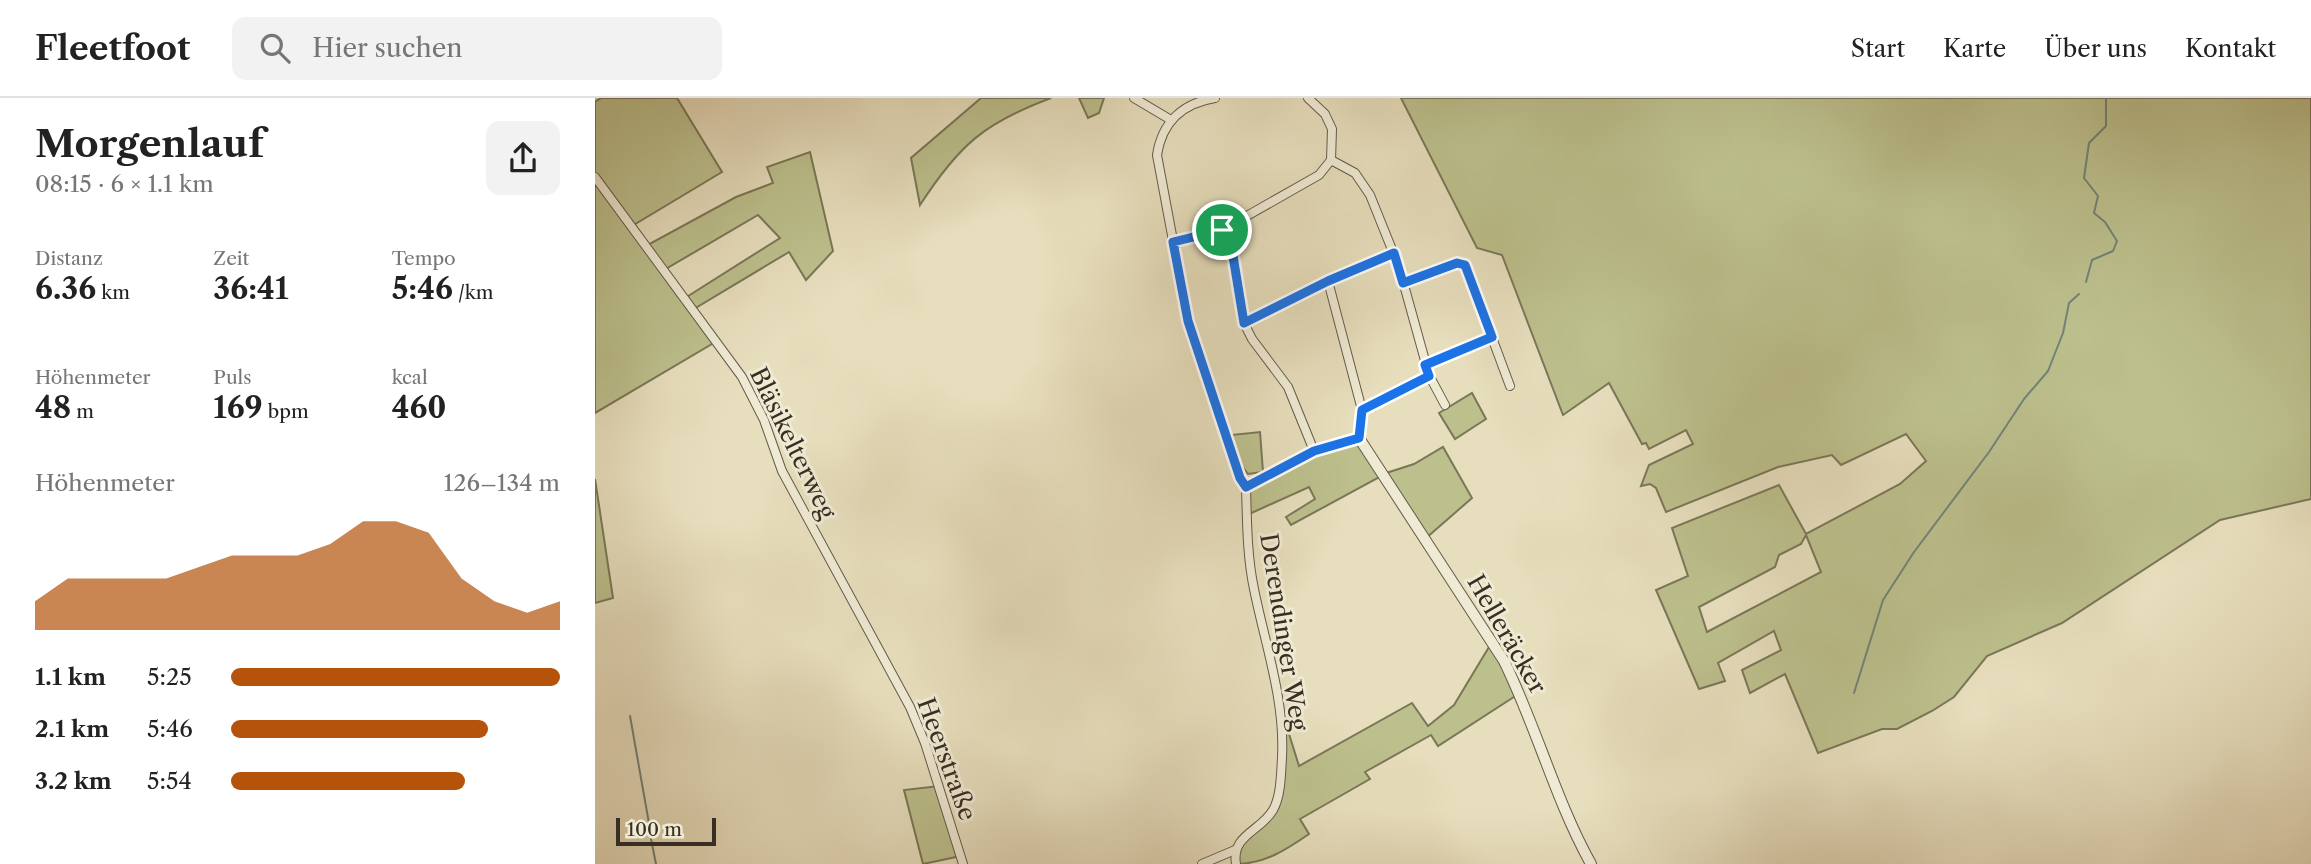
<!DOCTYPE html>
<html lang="de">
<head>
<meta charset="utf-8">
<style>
	body { margin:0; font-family:"Libre Caslon Text",serif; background:#f2f2f2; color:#222; height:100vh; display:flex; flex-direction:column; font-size:26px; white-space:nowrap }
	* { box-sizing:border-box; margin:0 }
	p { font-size:23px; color:#767676 }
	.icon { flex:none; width:38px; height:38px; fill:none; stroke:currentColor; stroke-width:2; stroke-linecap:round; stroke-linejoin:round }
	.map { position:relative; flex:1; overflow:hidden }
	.drawer { display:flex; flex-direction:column; background:#fff; width:595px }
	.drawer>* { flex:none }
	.scale { position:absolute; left:21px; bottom:18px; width:100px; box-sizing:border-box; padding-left:7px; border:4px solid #392e23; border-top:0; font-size:19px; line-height:24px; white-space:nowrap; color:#392e23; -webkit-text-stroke:5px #efead4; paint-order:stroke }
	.pin { position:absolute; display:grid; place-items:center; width:60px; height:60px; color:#fff; margin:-30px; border:4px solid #fff; border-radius:50%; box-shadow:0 2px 7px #0007 }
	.round { display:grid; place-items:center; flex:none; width:74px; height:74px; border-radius:14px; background:#f2f2f2 }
	.summary { display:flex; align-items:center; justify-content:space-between; height:119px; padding:0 35px }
	h1 { font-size:38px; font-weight:800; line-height:52px }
	.stats { display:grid; grid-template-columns:repeat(3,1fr); gap:10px; height:119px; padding:7px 35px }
	.stats div { display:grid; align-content:center }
	.stats b { font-size:30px; font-weight:800 }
	.stats small { font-size:19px; font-weight:400 }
	.stats p { font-size:19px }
	.chart { height:196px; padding:14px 35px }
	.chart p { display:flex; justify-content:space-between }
	.chart svg { width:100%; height:126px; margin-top:7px; fill:#b45309; opacity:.7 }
	ul { padding:0 35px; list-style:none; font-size:23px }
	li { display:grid; grid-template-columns:112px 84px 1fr; align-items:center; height:52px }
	li i { height:18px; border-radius:9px; background:#b45309 }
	header { display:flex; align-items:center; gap:42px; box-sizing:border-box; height:98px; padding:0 35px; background:#fff; border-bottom:2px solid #e0e0e0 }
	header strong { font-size:33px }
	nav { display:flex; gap:38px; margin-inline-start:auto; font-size:24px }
	.search { width:490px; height:63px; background:#f2f2f2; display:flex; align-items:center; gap:18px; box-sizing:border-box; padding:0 24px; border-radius:14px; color:#767676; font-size:26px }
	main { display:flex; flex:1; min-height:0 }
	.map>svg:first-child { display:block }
	.green { fill:#bcc08d; stroke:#7a7758; stroke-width:2; fill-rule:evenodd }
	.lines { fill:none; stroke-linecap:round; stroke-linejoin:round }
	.stream { stroke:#718379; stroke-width:2 }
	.minor-casing { stroke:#645a4a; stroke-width:10 }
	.tertiary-casing { stroke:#645a4a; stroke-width:12 }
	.minor { stroke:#efead4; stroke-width:8 }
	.tertiary { stroke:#efead4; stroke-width:10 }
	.route-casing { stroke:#fff; stroke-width:14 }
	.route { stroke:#1a73e8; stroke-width:9 }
	.labels { text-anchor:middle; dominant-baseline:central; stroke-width:6; stroke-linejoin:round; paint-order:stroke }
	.street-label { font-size:24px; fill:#392e23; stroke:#efead4 }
</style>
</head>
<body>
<header>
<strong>Fleetfoot</strong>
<div class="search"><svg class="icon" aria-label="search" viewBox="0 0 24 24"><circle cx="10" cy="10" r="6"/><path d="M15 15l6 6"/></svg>Hier suchen</div>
<nav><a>Start</a><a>Karte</a><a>Über uns</a><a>Kontakt</a></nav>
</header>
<main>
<section class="drawer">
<div class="summary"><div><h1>Morgenlauf</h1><p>08:15 · 6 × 1.1 km</p></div><a class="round"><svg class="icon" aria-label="share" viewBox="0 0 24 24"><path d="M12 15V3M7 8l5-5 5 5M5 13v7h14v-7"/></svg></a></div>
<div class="stats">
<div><p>Distanz</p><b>6.36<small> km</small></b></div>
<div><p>Zeit</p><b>36:41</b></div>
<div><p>Tempo</p><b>5:46<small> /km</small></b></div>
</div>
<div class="stats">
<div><p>Höhenmeter</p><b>48<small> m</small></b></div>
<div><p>Puls</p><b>169<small> bpm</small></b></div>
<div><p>kcal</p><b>460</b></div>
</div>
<div class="chart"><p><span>Höhenmeter</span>126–134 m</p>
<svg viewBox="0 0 160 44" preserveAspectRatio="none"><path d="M0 44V34L10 26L20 26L30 26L40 26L50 22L60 18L70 18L80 18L90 14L100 6L110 6L120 10L130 26L140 34L150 38L160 34V44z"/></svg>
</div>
<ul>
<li><b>1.1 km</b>5:25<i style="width:100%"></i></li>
<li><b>2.1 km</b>5:46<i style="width:78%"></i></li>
<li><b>3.2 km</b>5:54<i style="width:71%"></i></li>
</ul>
</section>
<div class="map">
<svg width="1716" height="766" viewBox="0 0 1716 766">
	<rect width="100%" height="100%" fill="#e7debd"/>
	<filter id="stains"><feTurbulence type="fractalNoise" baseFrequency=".00286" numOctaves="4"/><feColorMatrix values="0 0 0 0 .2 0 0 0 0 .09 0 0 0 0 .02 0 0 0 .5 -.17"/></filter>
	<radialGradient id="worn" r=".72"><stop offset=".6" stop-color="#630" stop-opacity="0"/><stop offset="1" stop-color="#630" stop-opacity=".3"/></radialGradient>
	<g class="green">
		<path d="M6,0h76l45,74 -90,54 14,20 90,-49 37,-14 -6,-16 43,-15 23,99 -27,29 -17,-28 -95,57 23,32 -122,72v-311zM163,117l22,23 -95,60 -21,-28z"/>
		<path d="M386,0h70c-67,25 -92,47 -131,107l-9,-47z"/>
		<path d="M484,0h25l-5,15 -11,5z"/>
		<path d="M806,0h910v401l-91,21 -158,103 -75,33 -33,41 -22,14 -35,18h-15l-64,24 -33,-79 -35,19 -8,-23 39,-20 -7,-19 -56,32 7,18 -26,8 -43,-99 32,-14 -16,-48 107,-43 27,49 94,-50 26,-23 -20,-27 -65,31 -9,-10 -54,12 -112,45 -10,-24 -6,-4 -9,2 8,-21 44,-21 -7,-14 -37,19 -3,-6 -4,1 -33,-61 -46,32 -61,-160 -25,-7zM1211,437l15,37 -114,60 -8,-25 76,-40 4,-12 22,-11z"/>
		<path d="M877,295l14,26 -31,20 -16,-26z"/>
		<path d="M665,334l3,40 -15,2 -7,-9 -10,-30z"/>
		<path d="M764,340l24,36 31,-10 29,-17 29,51 -47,41 -42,-64 -92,50 -5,-8 29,-18 -6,-12 -62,28 -1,-28 68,-36z"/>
		<path d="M0,381l18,119 -18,5z"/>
		<path d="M897,544l28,51 -82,53 -7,-11 -66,37 5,7 -70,40 9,15c-23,16 -45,30 -73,30l-1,-14 38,-39 6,-18v-91l20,64 113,-63 16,23 26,-21z"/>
		<path d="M344,688l22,70 -38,8 -19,-74z"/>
	</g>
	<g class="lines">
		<g class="stream">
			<path d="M1491,184l6,-22 21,-9 4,-10 -12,-19 -11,-9 4,-17 -14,-18 5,-35 17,-17v-28"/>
			<path d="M1259,595l29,-93 31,-48 75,-100 35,-53 24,-28 15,-38 6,-30 10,-9"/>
			<path d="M35,618l20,113"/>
			<path d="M56,741l5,25"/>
		</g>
		<g class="minor-casing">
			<g id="minor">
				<path d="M539,0l37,22"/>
				<path d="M620,0c-32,5 -53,24 -58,57l31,166 52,157 6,9"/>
				<path d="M736,62l24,13 15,22 29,72 30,108 16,30"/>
				<path d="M0,79l147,200 22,43 18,51 128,236 15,36 38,121"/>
				<path d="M627,132l11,26 11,67 8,16 36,48 26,64"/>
				<path d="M578,144l49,-12 97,-55 12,-15 1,-31 -7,-15 -17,-16"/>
				<path d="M808,185l54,-20 8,2 45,121"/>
				<path d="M649,225l84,-42 66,-29"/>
				<path d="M830,267l67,-28"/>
				<path d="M767,312l67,-35"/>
				<path d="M651,389l68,-36 45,-13 3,-28 -34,-129"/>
				<path d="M607,766l33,-14"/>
				<path d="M641,766c-5,-29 25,-33 37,-54 8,-14 8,-36 9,-53 3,-57 -17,-113 -28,-168 -7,-33 -7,-68 -8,-102"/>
			</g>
		</g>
		<g class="tertiary-casing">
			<path id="tertiary" d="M764,340l145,223c33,67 51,138 87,203"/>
		</g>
		<use href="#minor" class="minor"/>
		<use href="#tertiary" class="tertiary"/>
	</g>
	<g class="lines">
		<g class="route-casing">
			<path id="route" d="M627,132l11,26 11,67 84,-42 66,-28 9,30 54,-20 8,2 27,72 -67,28 4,11 -67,34 -3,28 -45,13 -68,36 -6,-9 -52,-157 -15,-79z"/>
		</g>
		<use href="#route" class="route"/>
	</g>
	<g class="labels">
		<g class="street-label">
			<text transform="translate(198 345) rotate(64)">Bläsikelterweg</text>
			<text transform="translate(689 534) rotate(81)">Derendinger Weg</text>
			<text transform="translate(912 536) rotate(60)">Helleräcker</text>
			<text transform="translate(352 661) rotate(70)">Heerstraße</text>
		</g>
	</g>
	<rect width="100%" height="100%" filter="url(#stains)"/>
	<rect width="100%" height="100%" fill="url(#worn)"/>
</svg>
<div class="scale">100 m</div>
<div class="pin" style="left:627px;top:132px;background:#1e9e55"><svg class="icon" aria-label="arrive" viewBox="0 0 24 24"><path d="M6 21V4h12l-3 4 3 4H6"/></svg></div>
</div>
</main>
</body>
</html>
